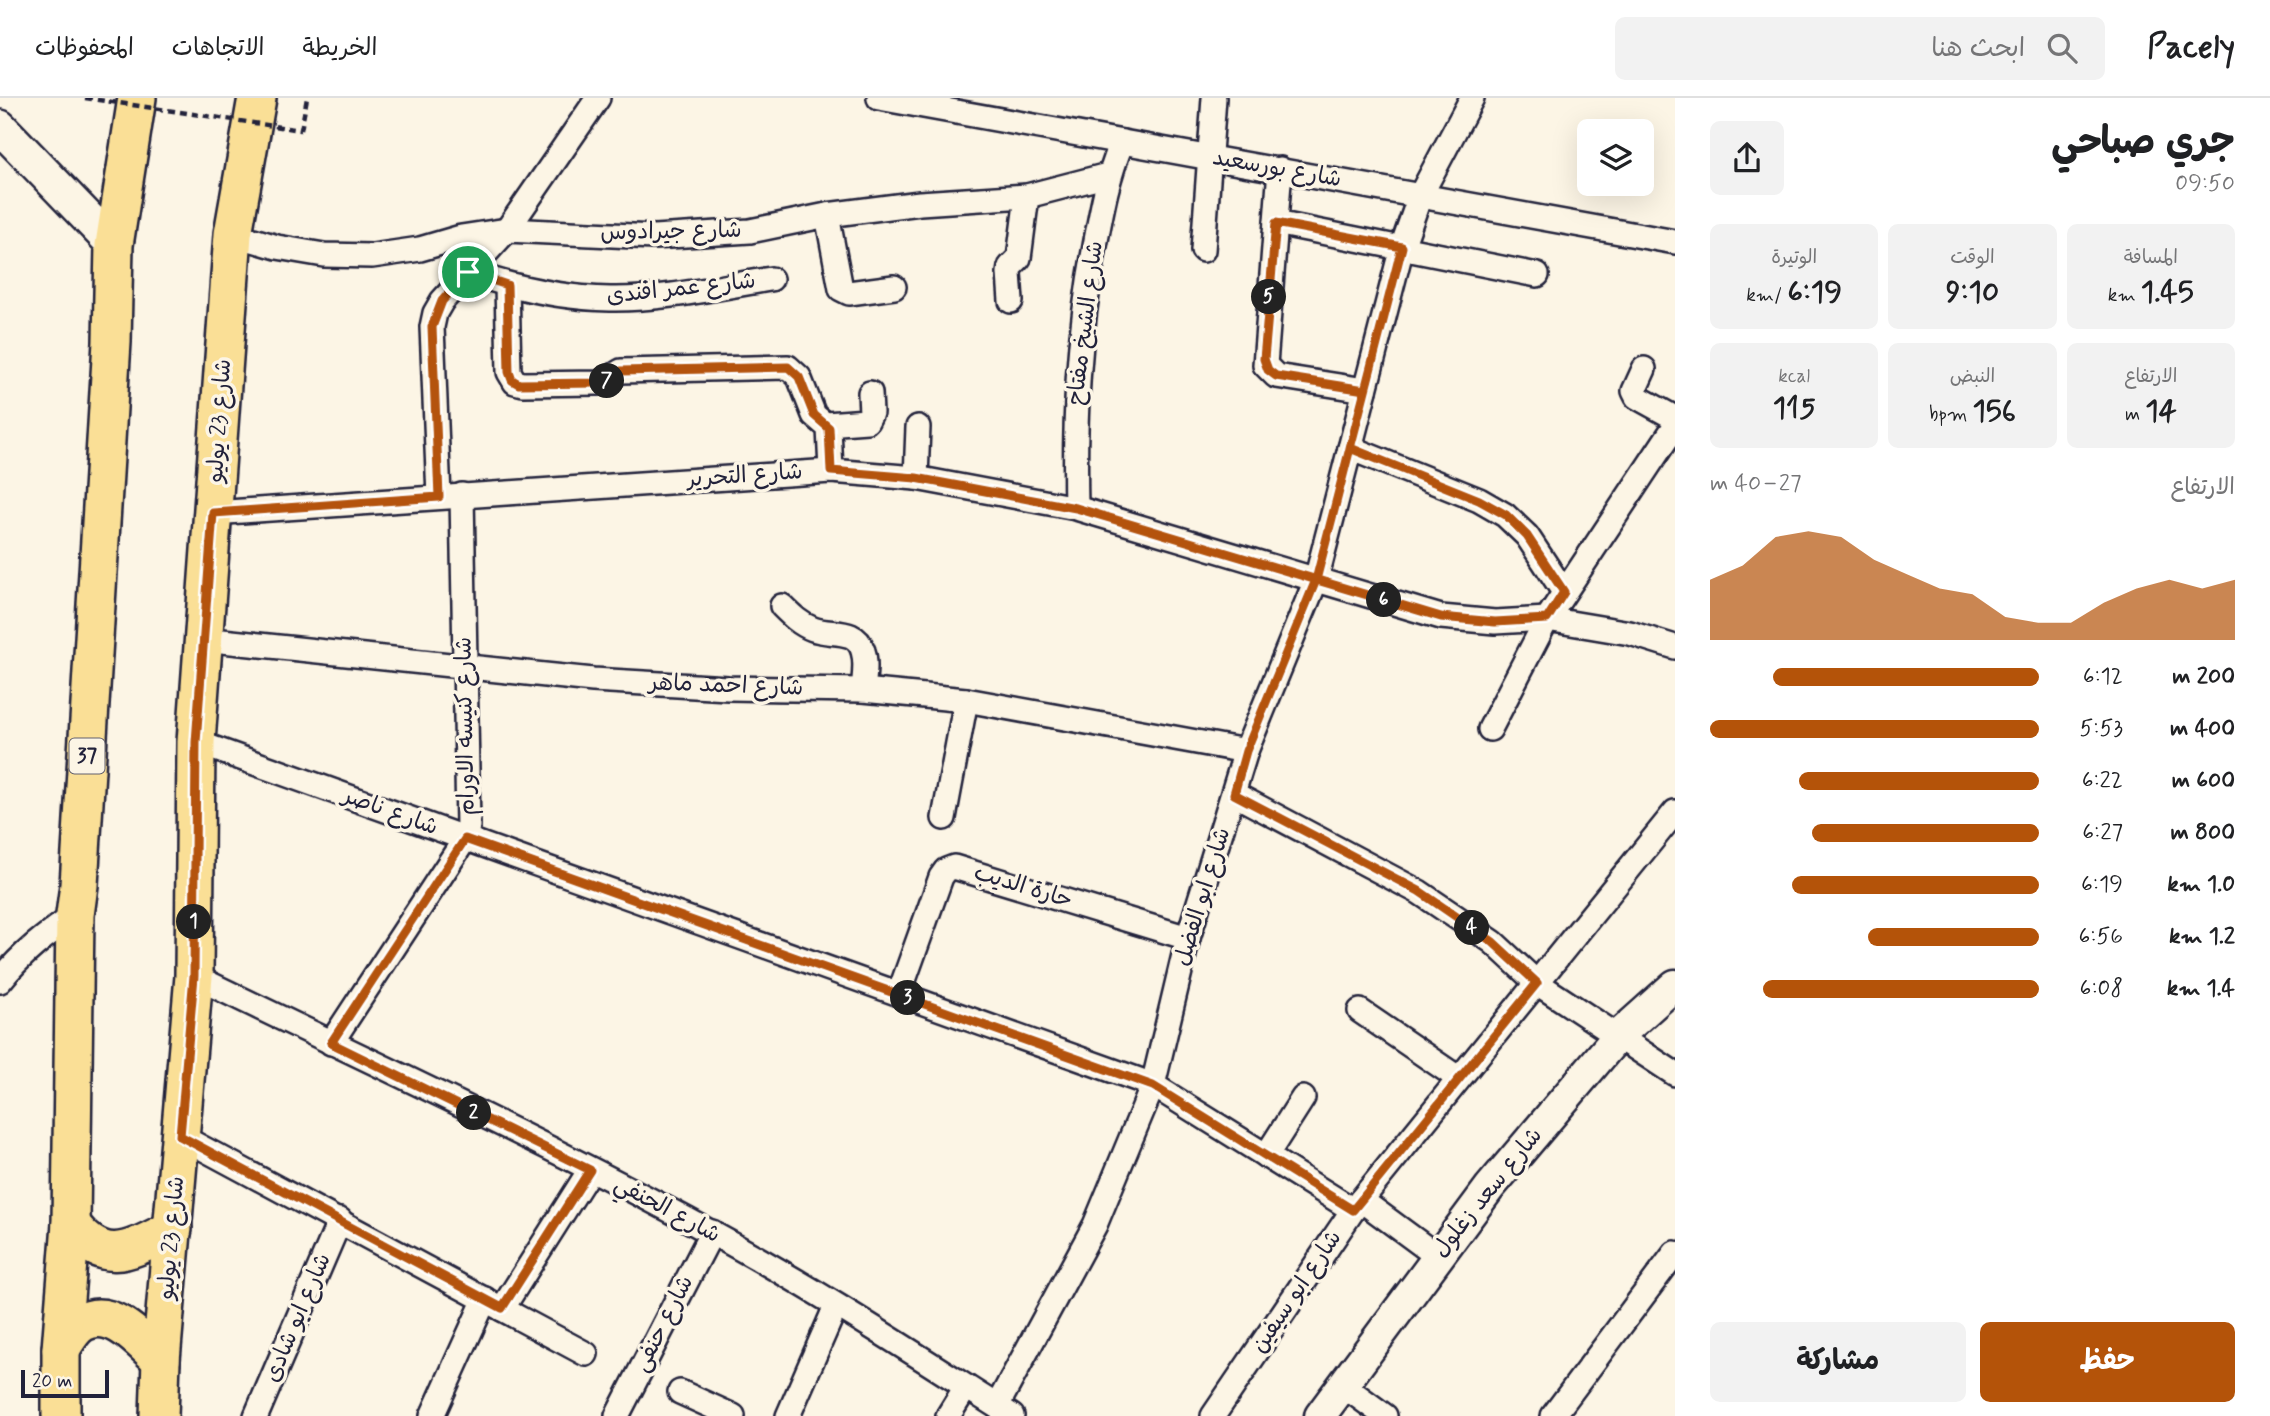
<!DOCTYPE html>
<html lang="ar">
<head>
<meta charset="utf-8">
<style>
	body { margin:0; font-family:Mynerve,"Playpen Sans Arabic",sans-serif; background:#f2f2f2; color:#202124; direction:rtl; height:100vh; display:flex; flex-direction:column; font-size:26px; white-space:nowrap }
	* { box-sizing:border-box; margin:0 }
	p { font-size:23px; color:#757577 }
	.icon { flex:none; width:38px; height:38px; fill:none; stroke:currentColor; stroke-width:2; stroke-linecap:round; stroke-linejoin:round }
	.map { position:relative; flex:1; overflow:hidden; direction:ltr }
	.side { display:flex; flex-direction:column; background:#fff; width:595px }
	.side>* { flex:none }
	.tools { position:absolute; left:1577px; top:21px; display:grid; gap:14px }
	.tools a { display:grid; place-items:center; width:77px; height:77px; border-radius:10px; background:#fff; box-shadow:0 7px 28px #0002; font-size:35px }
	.scale { position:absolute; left:21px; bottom:18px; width:88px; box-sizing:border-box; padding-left:7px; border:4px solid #22223b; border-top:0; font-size:19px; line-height:24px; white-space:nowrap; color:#22223b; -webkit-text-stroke:5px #fcf5e5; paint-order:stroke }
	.pin { position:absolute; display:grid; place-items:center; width:60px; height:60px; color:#fff; margin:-30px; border:4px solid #fff; border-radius:50%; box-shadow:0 2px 7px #0007 }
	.km { position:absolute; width:35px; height:35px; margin:-18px; border-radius:50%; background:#222; color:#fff; font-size:19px; line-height:35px; text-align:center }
	.round { display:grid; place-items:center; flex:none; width:74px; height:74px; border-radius:10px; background:#f2f2f2 }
	.summary { display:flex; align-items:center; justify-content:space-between; height:119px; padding:0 35px }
	h1 { font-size:38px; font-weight:700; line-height:52px }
	.figures { display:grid; grid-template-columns:repeat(3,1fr); gap:10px; height:119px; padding:7px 35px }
	.figures div { display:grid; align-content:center; border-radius:10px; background:#f2f2f2; text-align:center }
	.figures b { font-size:30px; font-weight:700 }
	.figures small { font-size:19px; font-weight:400 }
	.figures p { font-size:19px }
	.chart { height:196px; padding:14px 35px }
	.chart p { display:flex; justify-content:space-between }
	.chart svg { width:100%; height:126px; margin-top:7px; fill:#b45309; opacity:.7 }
	.primary-button { display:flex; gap:14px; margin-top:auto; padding:14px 35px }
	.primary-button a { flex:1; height:80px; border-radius:10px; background:#b45309; color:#fff; font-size:28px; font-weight:700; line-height:80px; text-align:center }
	.primary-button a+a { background:#f2f2f2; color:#202124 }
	ul { padding:0 35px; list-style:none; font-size:23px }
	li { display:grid; grid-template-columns:112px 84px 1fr; align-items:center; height:52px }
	li i { height:18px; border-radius:9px; background:#b45309 }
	header { display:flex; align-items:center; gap:42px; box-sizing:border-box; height:98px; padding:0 35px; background:#fff; border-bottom:2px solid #e0e0e0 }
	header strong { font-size:33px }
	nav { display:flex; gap:38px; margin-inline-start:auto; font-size:24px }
	.search { width:490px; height:63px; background:#f2f2f2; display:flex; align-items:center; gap:18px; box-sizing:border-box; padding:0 24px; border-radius:10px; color:#757577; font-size:26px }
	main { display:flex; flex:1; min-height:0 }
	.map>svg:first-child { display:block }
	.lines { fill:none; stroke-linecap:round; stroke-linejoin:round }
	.minor-casing { stroke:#22223b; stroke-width:28 }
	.tertiary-casing { stroke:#22223b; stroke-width:35 }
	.secondary-casing { stroke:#22223b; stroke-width:38 }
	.primary-casing { stroke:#22223b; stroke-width:42 }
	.path { stroke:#22223b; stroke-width:4.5; stroke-dasharray:7 5; stroke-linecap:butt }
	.minor { stroke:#fcf5e5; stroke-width:23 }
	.tertiary { stroke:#fcf5e5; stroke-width:30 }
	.secondary { stroke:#fcf5e5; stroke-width:33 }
	.primary { stroke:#fadf96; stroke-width:37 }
	.path-bridge { stroke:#22223b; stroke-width:4.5; stroke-dasharray:7 5; stroke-linecap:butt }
	.route-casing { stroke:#fff; stroke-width:14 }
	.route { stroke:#b45309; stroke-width:9 }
	.labels { text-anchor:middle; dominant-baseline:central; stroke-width:7; stroke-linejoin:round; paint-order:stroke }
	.shield { fill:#fcf5e5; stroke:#63616e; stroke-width:2 }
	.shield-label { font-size:21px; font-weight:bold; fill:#22223b }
	.street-label { font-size:23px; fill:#22223b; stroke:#fcf5e5 }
</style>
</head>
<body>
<header>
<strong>Pacely</strong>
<div class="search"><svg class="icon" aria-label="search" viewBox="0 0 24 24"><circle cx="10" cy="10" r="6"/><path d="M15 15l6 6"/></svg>ابحث هنا</div>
<nav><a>الخريطة</a><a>الاتجاهات</a><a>المحفوظات</a></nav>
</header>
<main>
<section class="side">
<div class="summary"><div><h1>جري صباحي</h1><p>09:50</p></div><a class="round"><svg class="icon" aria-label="share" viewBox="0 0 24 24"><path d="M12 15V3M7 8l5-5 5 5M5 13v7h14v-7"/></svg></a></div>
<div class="figures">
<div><p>المسافة</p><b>1.45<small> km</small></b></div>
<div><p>الوقت</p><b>9:10</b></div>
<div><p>الوتيرة</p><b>6:19<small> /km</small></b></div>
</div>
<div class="figures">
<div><p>الارتفاع</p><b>14<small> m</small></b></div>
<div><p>النبض</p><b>156<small> bpm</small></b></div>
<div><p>kcal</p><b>115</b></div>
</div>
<div class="chart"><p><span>الارتفاع</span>27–40 m</p>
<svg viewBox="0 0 160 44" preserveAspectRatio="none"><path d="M0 44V23L10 18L20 8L30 6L40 8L50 16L60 21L70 26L80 28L90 36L100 38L110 38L120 31L130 26L140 23L150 26L160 23V44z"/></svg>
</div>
<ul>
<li><b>200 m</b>6:12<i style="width:81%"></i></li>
<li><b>400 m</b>5:53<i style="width:100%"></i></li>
<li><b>600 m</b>6:22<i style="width:73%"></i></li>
<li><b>800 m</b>6:27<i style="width:69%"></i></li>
<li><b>1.0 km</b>6:19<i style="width:75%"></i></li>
<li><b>1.2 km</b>6:56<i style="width:52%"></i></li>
<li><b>1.4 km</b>6:08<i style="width:84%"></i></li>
</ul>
<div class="primary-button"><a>حفظ</a><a>مشاركة</a></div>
</section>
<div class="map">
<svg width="1675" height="1318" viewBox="0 0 1675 1318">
	<rect width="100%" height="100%" fill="#fcf5e5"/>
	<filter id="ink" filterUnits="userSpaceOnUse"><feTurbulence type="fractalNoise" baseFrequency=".0143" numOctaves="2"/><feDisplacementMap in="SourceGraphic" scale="14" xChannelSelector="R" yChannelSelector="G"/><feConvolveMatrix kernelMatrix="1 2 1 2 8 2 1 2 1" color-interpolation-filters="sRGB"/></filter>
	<g filter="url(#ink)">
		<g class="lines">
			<g class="minor-casing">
				<g id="minor">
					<path d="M879,0l796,144"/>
					<path d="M1280,71l-15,196 11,11 89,14"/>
					<path d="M827,117l14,74 8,4 45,-6"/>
					<path d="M1276,125l261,52"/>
					<path d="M233,136l44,13 47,8 48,1 48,-7 41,-12 46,-7 147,7 96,-6 77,-16 93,-12 107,-7 81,-21"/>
					<path d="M1203,152l11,-152"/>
					<path d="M468,174c47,16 93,26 142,27 53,1 109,-12 161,-20"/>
					<path d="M507,187l2,87 6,10 8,2 75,-1 7,-2 16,-10 167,-4 11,10 15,38 15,13 2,43"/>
					<path d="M1011,203l-2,-28 1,-6 9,-9 8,-62"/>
					<path d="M1644,271l-10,22 3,6 38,21"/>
					<path d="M826,326l41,-3 4,-8 -1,-20"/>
					<path d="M1350,350l129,52 26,15 22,21 37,56"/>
					<path d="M916,380l2,-51"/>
					<path d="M439,399l-7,-170 3,-14 7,-12 65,-71 91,-132"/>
					<path d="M1076,410c-2,-91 2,-172 19,-262 7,-38 12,-67 27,-104"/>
					<path d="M213,415l618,-42 85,7 160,30 365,109 54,5 52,-3 83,14 45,14"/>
					<path d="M782,508c10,10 18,18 31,23 18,7 43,-2 50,22 4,12 1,27 0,39"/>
					<path d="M203,541l390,41 135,8 135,2 103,10 280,51"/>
					<path d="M1490,631l57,-110 128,-193"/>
					<path d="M196,644l957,343 200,125"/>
					<path d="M1234,696l185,98 74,50 44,41 138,91"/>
					<path d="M944,720l22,-118"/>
					<path d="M194,878c172,84 348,164 516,256 104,56 203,121 302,184"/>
					<path d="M0,883c21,-27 47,-47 75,-66"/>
					<path d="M899,896l42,-117 5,-7 8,-3 234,71"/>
					<path d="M1360,913l98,67"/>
					<path d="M331,945l134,-204 3,-13 -6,-331"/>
					<path d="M180,1038l406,218"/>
					<path d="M1266,1058l37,-58"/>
					<path d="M1361,1102l76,56"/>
					<path d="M502,1211l88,-139"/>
					<path d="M1344,1288l41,30"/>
					<path d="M680,1294l53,24"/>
					<path d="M997,1308l98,-181 58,-140 35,-147 58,-187 70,-171 86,-333 18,-51 52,-98"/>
					<path d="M256,1318l84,-196"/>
					<path d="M432,1318l53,-117"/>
					<path d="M617,1318l95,-184"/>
					<path d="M788,1318l48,-110"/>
					<path d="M948,1318l18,-29"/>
					<path d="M1213,1318l140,-206 322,-398"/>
					<path d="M1553,1318l122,-163"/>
				</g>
			</g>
			<g class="tertiary-casing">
				<path id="tertiary" d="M1320,1318l170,-229 128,-151 57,-51"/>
			</g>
			<g class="secondary-casing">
				<path id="secondary" d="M0,29l114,118"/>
			</g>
			<g class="primary-casing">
				<g id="primary">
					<path d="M71,1126c33,45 60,26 102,5"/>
					<path d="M61,1251c6,-9 11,-20 21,-26 29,-18 60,19 79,37"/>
					<path d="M61,1318v-67l10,-125 4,-309 4,-30 33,-543 2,-97 23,-147"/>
					<path d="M159,1318l2,-56 33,-384 2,-234 37,-508 24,-136"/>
				</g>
			</g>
			<path class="path" d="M301,32l6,-32"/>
			<use href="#minor" class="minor"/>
			<use href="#tertiary" class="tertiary"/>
			<use href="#secondary" class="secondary"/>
			<use href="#primary" class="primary"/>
			<path class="path-bridge" d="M85,0l216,32"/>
		</g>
	</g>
	<g class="lines" filter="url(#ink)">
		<g class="route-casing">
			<path id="route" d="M468,174l-26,29 -10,26 7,170 -226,16 -17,229 -2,234 -14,160 322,172 88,-138 -259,-127 134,-204 688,247 200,124 184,-227 -44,-41 -74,-51 -185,-97 12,-43 70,-171 49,-190 -89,-14 -8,-6 -4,-11 12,-136 126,24 -52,201 129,52 27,15 21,21 37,56 -17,27 -52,3 -54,-5 -365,-109 -160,-30 -85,-7 -2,-43 -15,-13 -15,-38 -11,-10 -167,4 -15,10 -8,2 -79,1 -7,-4 -3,-8 -2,-87 -39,-13"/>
		</g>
		<use href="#route" class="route"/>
	</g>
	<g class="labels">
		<rect class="shield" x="69.5" y="640.5" width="35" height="35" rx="5"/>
		<g class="shield-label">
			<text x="87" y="658">37</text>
		</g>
		<g class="street-label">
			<text transform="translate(1277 71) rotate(10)">شارع بورسعيد</text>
			<text transform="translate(671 134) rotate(-1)">شارع جيرادوس</text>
			<text transform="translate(681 191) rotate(-6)">شارع عمر افندى</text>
			<text transform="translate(1086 225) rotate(-83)">شارع الشيخ مفتاح</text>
			<text transform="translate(220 323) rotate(-86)">شارع 23 يوليو</text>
			<text transform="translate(745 378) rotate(-4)">شارع التحرير</text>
			<text transform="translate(726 588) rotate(2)">شارع احمد ماهر</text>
			<text transform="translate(466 628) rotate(-91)">شارع كنيسه الاورام</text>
			<text transform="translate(390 714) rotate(20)">شارع ناصر</text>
			<text transform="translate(1023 789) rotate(17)">حارة الديب</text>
			<text transform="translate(1203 799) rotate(-73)">شارع ابو الفضل</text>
			<text transform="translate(1488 1095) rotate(-51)">شارع سعد زغلول</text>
			<text transform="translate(667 1112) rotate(28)">شارع الحنفي</text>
			<text transform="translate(172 1140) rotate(-85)">شارع 23 يوليو</text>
			<text transform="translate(1297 1194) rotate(-56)">شارع ابو سيفين</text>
			<text transform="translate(298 1220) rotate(-67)">شارع ابو شادى</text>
			<text transform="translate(664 1226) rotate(-63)">شارع حنفى</text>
		</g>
	</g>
</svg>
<div class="tools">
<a><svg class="icon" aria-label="layers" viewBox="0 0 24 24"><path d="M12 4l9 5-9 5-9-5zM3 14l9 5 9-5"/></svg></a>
</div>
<div class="scale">20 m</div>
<div class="pin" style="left:468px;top:174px;background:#1e9e55"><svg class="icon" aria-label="arrive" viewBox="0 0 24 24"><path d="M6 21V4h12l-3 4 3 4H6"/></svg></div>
<b class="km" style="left:194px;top:824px">1</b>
<b class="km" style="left:474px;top:1015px">2</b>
<b class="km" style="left:908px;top:900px">3</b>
<b class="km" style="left:1472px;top:830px">4</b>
<b class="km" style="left:1269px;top:199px">5</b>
<b class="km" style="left:1384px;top:502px">6</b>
<b class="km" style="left:607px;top:283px">7</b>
</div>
</main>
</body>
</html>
